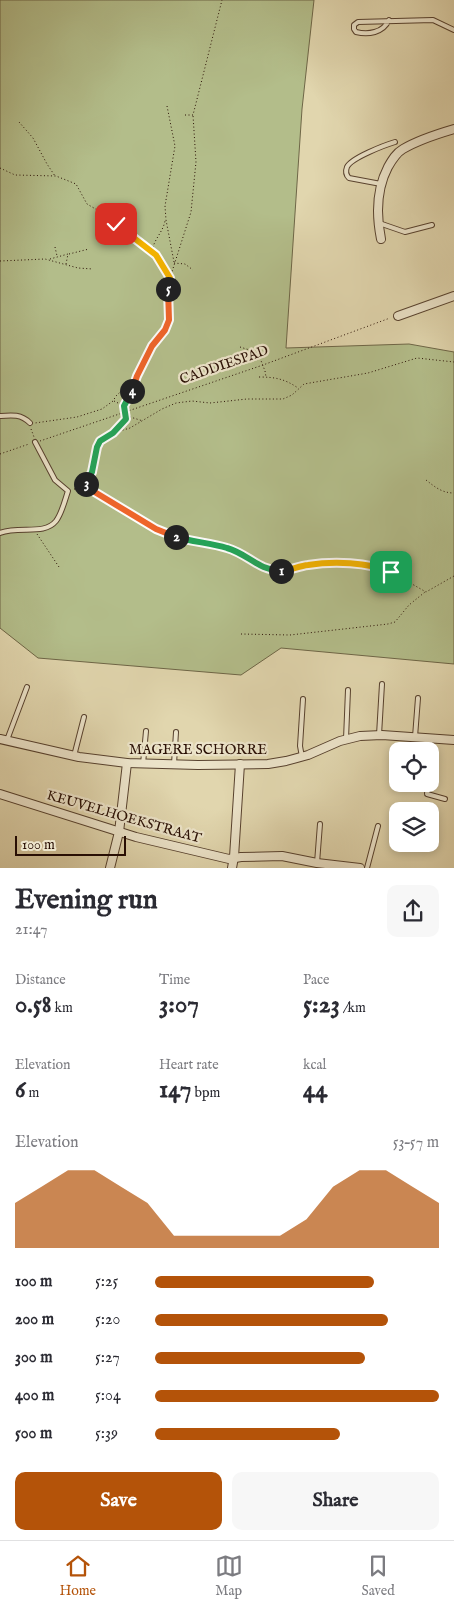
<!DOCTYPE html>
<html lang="en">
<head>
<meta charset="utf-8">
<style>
	body { margin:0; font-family:"IM FELL English",serif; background:#f7f7f7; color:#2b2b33; height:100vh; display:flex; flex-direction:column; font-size:19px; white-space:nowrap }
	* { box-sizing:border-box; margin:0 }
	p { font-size:16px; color:#7c7c81 }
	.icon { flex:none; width:28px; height:28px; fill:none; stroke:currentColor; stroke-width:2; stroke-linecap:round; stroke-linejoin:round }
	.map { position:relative; height:868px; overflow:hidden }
	.details { display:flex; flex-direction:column; background:#fff; flex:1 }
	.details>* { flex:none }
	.controls { position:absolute; left:389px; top:742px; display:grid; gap:10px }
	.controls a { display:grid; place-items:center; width:50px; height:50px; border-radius:10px; background:#fff; box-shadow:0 2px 8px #0003; font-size:25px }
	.scale { position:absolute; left:15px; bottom:12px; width:111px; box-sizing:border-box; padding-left:5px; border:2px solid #290f04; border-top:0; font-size:14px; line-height:18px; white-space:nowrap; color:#290f04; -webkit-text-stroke:4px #ece4ca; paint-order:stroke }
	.pin { position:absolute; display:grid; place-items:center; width:42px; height:42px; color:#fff; margin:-21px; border-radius:10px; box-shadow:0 2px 8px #0006 }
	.km { position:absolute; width:25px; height:25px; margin:-12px; border-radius:50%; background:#222; color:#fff; font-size:14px; line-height:25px; text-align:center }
	.round { display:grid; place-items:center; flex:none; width:52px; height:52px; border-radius:10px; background:#f7f7f7 }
	.overview { display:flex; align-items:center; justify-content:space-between; height:85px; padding:0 15px }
	h1 { font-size:28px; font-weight:800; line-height:38px }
	.stats { display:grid; grid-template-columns:repeat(3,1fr); gap:8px; height:85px; padding:5px 15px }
	.stats div { display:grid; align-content:center }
	.stats b { font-size:25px; font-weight:800 }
	.stats small { font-size:14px; font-weight:400 }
	.stats p { font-size:14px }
	.chart { height:140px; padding:10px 15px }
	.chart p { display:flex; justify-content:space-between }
	.chart svg { width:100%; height:90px; margin-top:5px; fill:#b45309; opacity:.7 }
	.action { display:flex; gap:10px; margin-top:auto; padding:10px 15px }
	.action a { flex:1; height:58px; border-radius:10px; background:#b45309; color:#fff; font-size:20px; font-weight:800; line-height:58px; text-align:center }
	.action a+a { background:#f7f7f7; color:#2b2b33 }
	ul { padding:0 15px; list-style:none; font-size:16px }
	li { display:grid; grid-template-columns:80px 60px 1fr; align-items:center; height:38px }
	li i { height:12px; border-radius:6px; background:#b45309 }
	.dock { display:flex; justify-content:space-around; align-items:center; height:70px; border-top:1px solid #e1e1e2; background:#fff; font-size:14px; color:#7c7c81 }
	.dock a { display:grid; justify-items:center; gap:2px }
	.dock .active { color:#b45309 }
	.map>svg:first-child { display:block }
	.green { fill:#b3bd8a; stroke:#6e6647 }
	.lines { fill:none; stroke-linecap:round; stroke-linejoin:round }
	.lane-casing { stroke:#57412e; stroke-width:6 }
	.street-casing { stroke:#57412e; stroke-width:10 }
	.path { stroke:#290f04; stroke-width:1; stroke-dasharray:1 2.5; stroke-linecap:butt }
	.lane { stroke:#ece4ca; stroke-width:4 }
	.street { stroke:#ece4ca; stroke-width:8 }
	.path-bridge { stroke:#290f04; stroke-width:1; stroke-dasharray:1 2.5; stroke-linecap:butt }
	.split-1-casing { stroke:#fff; stroke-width:10 }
	.split-2-casing { stroke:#fff; stroke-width:10 }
	.split-3-casing { stroke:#fff; stroke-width:10 }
	.split-4-casing { stroke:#fff; stroke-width:10 }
	.split-5-casing { stroke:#fff; stroke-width:10 }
	.split-6-casing { stroke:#fff; stroke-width:10 }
	.split-1 { stroke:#f5b400; stroke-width:6 }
	.split-2 { stroke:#22a559; stroke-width:6 }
	.split-3 { stroke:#f0652b; stroke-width:6 }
	.split-4 { stroke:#22a559; stroke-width:6 }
	.split-5 { stroke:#f0652b; stroke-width:6 }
	.split-6 { stroke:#f5b400; stroke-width:6 }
	.labels { text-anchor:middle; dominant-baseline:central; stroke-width:4.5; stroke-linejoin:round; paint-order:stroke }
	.street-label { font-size:14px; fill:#290f04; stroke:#ece4ca }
</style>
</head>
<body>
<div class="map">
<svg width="454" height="868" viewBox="0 0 454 868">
	<rect width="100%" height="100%" fill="#e1d6ae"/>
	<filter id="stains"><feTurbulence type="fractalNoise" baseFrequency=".004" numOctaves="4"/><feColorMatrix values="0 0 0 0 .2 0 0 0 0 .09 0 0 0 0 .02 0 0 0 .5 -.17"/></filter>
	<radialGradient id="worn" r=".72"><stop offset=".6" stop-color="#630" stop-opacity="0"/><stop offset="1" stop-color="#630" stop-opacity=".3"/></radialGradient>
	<path class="green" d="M0,0h314l-12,109 -16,239 123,-4 45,8v312l-173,-16 -40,27 -203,-17 -38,-30z"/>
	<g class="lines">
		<g class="lane-casing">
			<g id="lane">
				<path d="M389,20c-6,13 -21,15 -33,12l-2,-3v-4l4,-3 75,-2 21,10"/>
				<path d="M381,184l-32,-6c-3,-3 -4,-6 -2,-11 4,-9 38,-22 48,-25"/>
				<path d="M379,223l26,9 27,-7"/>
				<path d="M0,416c12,-1 21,-2 30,7"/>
				<path d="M0,533c19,-8 44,3 56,-12 6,-8 9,-21 12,-30l-13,-11 -20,-38"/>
				<path d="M379,735l3,-51"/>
				<path d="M415,737l3,-39"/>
				<path d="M346,739l2,-49"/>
				<path d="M7,740l20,-53"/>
				<path d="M430,751v-13"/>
				<path d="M74,756l10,-39"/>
				<path d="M302,757l-2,-11 3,-47"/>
				<path d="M143,764l3,-33"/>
				<path d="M174,764l2,-32"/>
				<path d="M428,784l-1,10 18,5"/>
				<path d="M317,863l3,-39"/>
				<path d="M367,868l11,-42"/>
			</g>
		</g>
		<g class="street-casing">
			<g id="street">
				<path d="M381,239c-5,-25 -5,-49 7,-72 4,-7 8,-14 15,-18 15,-9 34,-15 51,-20"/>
				<path d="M398,316l56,-20"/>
				<path d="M0,739l79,18 48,6 71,2 70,-1 18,-3 22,-6 32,-14 20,-5 22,-1 72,5"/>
				<path d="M0,794l136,43 93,22 12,-2 41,-1 35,7 43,5"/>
				<path d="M110,868l9,-36 8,-69"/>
				<path d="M232,868l2,-11 6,-93"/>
			</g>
		</g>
		<g class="path">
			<path d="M167,106l8,40 -10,60 1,14 8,42"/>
			<path d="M185,115h8l29,-115"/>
			<path d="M19,122l14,16 14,26 8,12"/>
			<path d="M0,168l15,7 41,1 20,8 11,20 12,7 57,44 14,23 -2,16 2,15 -1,12 -4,9 -13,16 -15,30 -21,20 -3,5 -11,8 -25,8 -42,6"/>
			<path d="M55,247l2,9"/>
			<path d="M152,251c2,-12 11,-19 13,-30"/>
			<path d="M69,254l20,-5"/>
			<path d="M50,259l18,-5 -2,10"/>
			<path d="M0,261l45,-2 33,9 15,1"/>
			<path d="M174,263l11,1 8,6"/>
			<path d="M170,278l21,-66 5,-50 -3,-47"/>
			<path d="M240,347l16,5 4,6"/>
			<path d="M265,371l1,6"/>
			<path d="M259,377c16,0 26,2 39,11"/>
			<path d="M114,401l10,5 7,-11 6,-18"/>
			<path d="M31,429l3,8"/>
			<path d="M113,432l10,-9 4,-7 16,5"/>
			<path d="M40,441l223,-76 127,-47"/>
			<path d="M0,454l29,-10"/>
			<path d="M426,480c9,7 16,13 28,13"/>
			<path d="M74,489h9l10,2 63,38 34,12 36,6 9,4 29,17 19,3 28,-7 42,-1 18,2 20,7 35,20 28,-16"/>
			<path d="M83,489l10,-17 4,-25 3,-6 13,-8 17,-5 32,-19 14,-6 16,-2 18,2 37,-4h36l9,-4 12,-11 64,-11 49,-15 37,4"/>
			<path d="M37,534l22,33"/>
			<path d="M241,634l49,1 98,-11 7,-2 14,-17 16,-13"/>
		</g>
		<use href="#lane" class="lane"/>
		<use href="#street" class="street"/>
		<g class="path-bridge">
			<path d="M260,358l5,13"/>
			<path d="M124,406l3,10"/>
		</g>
	</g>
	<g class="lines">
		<g class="split-1-casing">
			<path id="split-1" d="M281,571c10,-1 18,-5 27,-6 25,-4 60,-3 83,7"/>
		</g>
		<g class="split-2-casing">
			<path id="split-2" d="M176,537c17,5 35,6 51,11 21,6 31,22 54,23"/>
		</g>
		<g class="split-3-casing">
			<path id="split-3" d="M86,484l-3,5 10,2 63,38 20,8"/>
		</g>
		<g class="split-4-casing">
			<path id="split-4" d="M86,484l6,-12 5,-25 3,-6 13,-8 13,-14 -2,-13 8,-15"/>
		</g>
		<g class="split-5-casing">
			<path id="split-5" d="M132,391l5,-15 15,-30 13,-16 4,-10 -1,-31"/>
		</g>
		<g class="split-6-casing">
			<path id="split-6" d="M116,224l40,31 14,23 -2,11"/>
		</g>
		<use href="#split-1" class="split-1"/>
		<use href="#split-2" class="split-2"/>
		<use href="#split-3" class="split-3"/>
		<use href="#split-4" class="split-4"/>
		<use href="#split-5" class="split-5"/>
		<use href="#split-6" class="split-6"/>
	</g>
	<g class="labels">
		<g class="street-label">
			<text transform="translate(224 365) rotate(-19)">CADDIESPAD</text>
			<text x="198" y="750">MAGERE SCHORRE</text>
			<text transform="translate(124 817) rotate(16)">KEUVELHOEKSTRAAT</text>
		</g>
	</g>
	<rect width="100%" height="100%" filter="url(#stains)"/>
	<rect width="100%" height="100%" fill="url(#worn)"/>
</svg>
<div class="controls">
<a><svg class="icon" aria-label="locate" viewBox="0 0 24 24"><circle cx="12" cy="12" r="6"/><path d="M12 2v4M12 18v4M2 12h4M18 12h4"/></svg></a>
<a><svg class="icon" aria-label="layers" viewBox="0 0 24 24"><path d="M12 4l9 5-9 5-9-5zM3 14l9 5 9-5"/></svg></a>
</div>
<div class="scale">100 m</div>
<div class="pin" style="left:391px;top:572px;background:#1e9e55"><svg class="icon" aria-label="arrive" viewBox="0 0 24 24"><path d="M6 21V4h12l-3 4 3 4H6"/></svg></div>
<div class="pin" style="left:116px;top:224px;background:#d93025"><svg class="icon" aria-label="check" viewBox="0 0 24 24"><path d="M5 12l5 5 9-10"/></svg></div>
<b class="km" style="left:281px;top:571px">1</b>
<b class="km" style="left:176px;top:537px">2</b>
<b class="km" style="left:86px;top:484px">3</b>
<b class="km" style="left:132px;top:391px">4</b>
<b class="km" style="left:168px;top:289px">5</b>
</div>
<section class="details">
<div class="overview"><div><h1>Evening run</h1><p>21:47</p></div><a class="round"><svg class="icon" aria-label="share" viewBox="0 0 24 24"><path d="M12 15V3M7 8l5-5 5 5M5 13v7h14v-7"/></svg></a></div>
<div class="stats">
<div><p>Distance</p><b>0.58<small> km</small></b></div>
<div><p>Time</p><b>3:07</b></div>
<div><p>Pace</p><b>5:23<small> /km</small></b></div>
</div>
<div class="stats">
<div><p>Elevation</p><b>6<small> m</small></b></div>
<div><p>Heart rate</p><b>147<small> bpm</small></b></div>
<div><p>kcal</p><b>44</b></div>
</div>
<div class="chart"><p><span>Elevation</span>53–57 m</p>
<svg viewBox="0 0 160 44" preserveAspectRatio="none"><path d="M0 44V22L10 14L20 6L30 6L40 14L50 22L60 38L70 38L80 38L90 38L100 38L110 30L120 14L130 6L140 6L150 14L160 22V44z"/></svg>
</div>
<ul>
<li><b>100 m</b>5:25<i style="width:77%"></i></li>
<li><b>200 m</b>5:20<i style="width:82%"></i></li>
<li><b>300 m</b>5:27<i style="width:74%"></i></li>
<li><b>400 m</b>5:04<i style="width:100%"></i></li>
<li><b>500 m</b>5:39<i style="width:65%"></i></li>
</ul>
<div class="action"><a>Save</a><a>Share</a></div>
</section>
<nav class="dock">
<a class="active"><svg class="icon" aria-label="home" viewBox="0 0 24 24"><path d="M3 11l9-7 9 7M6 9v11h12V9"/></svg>Home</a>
<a><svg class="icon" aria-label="map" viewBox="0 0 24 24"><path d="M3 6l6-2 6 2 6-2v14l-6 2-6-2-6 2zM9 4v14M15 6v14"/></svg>Map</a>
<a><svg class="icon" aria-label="saved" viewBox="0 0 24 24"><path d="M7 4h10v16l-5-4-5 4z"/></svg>Saved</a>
</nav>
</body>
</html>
